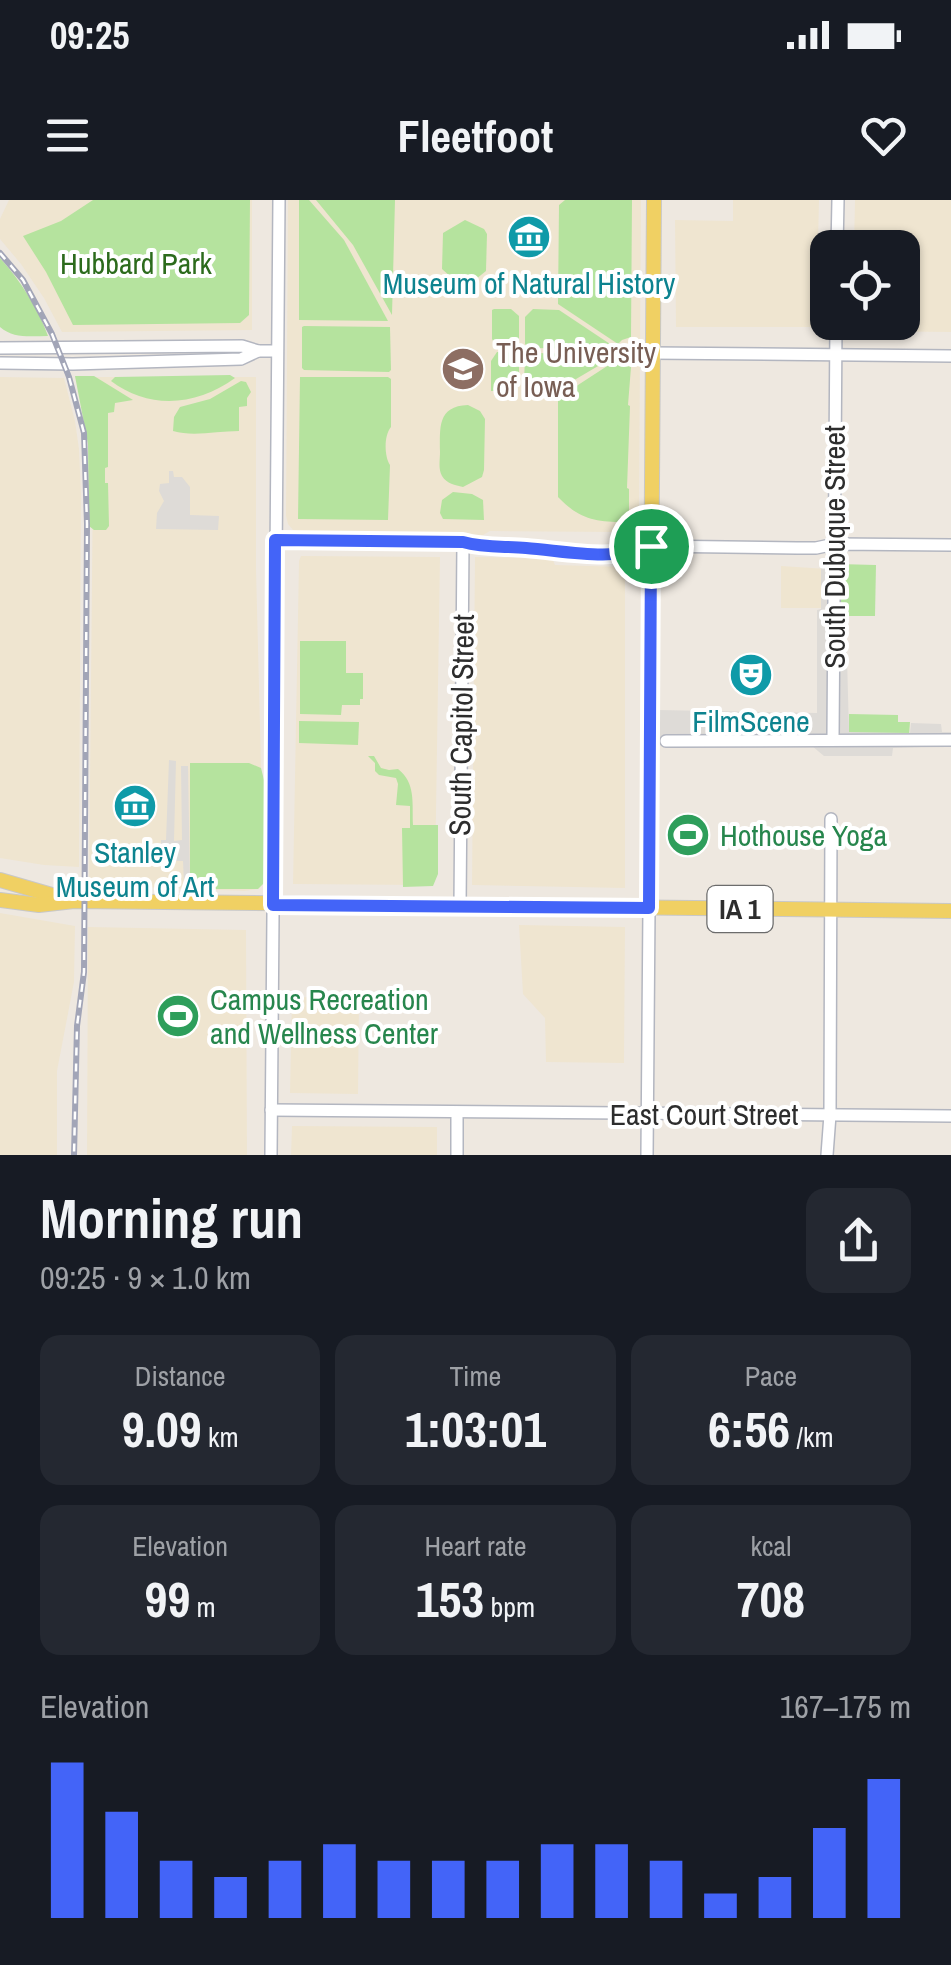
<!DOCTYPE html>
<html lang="en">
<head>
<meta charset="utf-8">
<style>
	body { margin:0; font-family:"Archivo Narrow",sans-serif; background:#242831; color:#f1f3f6; height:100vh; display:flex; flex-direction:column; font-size:38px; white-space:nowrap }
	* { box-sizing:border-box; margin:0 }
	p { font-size:32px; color:#9ea1a6 }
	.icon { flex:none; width:55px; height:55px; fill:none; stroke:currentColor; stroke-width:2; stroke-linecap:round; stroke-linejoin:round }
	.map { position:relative; height:955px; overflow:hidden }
	.details { display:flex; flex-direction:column; background:#171b24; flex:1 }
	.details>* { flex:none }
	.controls { position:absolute; left:810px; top:30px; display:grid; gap:20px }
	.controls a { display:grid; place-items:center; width:110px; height:110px; border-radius:20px; background:#171b24; box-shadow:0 2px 8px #0004; font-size:50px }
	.pin { position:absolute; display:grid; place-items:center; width:85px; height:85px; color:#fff; margin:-42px; border:5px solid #fff; border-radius:50%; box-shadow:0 2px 10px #0007 }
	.round { display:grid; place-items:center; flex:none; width:105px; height:105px; border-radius:20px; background:#242831 }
	.headline { display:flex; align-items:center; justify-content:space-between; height:170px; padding:0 40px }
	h1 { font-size:55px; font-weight:700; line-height:75px }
	.stats { display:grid; grid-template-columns:repeat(3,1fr); gap:15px; height:170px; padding:10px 40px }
	.stats div { display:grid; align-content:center; border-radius:20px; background:#242831; text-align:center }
	.stats b { font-size:50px; font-weight:700 }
	.stats small { font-size:28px; font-weight:400 }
	.stats p { font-size:28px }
	.chart { height:280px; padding:20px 40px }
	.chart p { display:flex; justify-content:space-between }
	.chart svg { width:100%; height:180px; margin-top:10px; stroke:#4364f8; stroke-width:6 }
	.status { display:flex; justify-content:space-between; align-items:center; height:70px; padding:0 50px; background:#171b24; direction:ltr }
	.status svg { height:28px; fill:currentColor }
	header { display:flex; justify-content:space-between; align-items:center; height:130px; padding:0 40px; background:#171b24; font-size:45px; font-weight:700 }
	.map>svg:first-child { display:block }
	.education { fill:#efe5d0 }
	.green { fill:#b5e39e }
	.plaza { fill:#dedbd7 }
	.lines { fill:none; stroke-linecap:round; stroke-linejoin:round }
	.minor-casing { stroke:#b3b6c0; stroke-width:14 }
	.major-casing { stroke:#c8c8c8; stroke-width:16 }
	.minor { stroke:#fff; stroke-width:11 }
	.major { stroke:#f0d063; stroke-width:14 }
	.rail-casing { stroke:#a2a5b7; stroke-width:6 }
	.rail { stroke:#fff; stroke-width:2.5; stroke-dasharray:8; stroke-linecap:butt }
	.route-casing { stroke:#fff; stroke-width:20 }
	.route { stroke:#4364f8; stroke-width:12 }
	.labels { text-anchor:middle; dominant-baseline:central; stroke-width:8; stroke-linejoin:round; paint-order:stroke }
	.shield { fill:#fff; stroke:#6c6c6c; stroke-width:2.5 }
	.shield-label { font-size:28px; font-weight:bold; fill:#2d2d2d }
	.park-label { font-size:30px; fill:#2c6b1c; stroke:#fff }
	.culture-label { font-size:30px; fill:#0d838f; stroke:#fff }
	.education-label { font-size:30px; fill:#785e54; stroke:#fff; text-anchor:start }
	.street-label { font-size:30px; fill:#2d2d2d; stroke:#fff }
	.leisure-label { font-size:30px; fill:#27864d; stroke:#fff; text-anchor:start }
</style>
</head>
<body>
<div class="status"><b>09:25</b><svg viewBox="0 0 49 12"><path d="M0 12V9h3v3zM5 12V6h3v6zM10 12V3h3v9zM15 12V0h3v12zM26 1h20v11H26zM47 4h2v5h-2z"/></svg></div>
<header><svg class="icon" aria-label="menu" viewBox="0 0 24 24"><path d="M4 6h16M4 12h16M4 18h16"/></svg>Fleetfoot<svg class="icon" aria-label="heart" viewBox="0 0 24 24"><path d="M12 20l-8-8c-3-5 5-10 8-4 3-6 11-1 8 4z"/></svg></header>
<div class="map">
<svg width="951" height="955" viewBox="0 0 951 955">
	<rect width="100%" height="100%" fill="#eee8e0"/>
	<g class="education">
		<path d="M9,0h243v130l-190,2 -18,-34 -23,-34 -21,-25v-20z"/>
		<path d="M288,0h353l-2,307 3,5 -6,15 -17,5 -129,-1 -7,4 -177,-2 -13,-3 -5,-6 -2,-8z"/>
		<path d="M733,0h86l-3,127h-140l-1,-107 58,1z"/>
		<path d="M855,0h96v132l-98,-1v-8l49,-1v-74l-48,-1z"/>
		<path d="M0,177l64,1 11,43 4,28 2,45 -2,373 -35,-2 -44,-7z"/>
		<path d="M75,177h181v192l8,314 -6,6 -13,2 -156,-6 4,-410 -3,-36z"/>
		<path d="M301,356l139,1 -5,320 -11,8 -131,-1 6,-323z"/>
		<path d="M475,357l77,1 3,7 70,2v321l-153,-3z"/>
		<path d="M781,366l46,3v39h-46z"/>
		<path d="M0,713l75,13 -1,56 -17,89v84h-57z"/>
		<path d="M519,725l106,2 -1,136 -78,-1 -1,-44 -22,-24z"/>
		<path d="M88,727l158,3 1,225h-160z"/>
		<path d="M292,797l67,1 -1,96 -68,-1z"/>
		<path d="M292,926l145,1v28h-146z"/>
	</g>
	<g class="green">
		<path d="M93,0h157l-1,115 -9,8 -167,2 -27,-53 -23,-36 38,-15z"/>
		<path d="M299,0h10l35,40 44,81 -89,-1z"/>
		<path d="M316,0h79l-3,115 -39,-70z"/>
		<path d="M565,0h67l-1,137 -9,3 -4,4 -60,-40 1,-99z"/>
		<path d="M465,20l19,9 3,5 -1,37 -10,8 -13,1 -12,-3 -9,-8 1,-36z"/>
		<path d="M0,58c20,22 38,50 48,78 -18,0 -34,3 -48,-9z"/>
		<path d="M494,109h17l8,7v28l-4,4 -18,-1 -5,-8v-29z"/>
		<path d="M533,109l26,1 51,34 -1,5 -80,-1 -4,-4v-27z"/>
		<path d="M304,126l86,1 1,43 -2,2 -85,-2 -2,-2v-41z"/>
		<path d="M497,152l18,1 4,4v25l-7,8 -21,1v-30z"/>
		<path d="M529,153l80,1 1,5 -56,33 -22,-1 -5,-3 -3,-6 1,-25z"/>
		<path d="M618,159l6,6 7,2 -3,38 2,1 -3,82 2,1v28l-4,1 -1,4c-29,0 -45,-3 -66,-25v-99z"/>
		<path d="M230,175l5,3c-38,28 -86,32 -124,3l4,-4z"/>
		<path d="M75,176h19l39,24 -18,3 -1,9 -6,1v54l-3,1v15h3l1,43 -3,4h-12l-5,-4 -1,-82z"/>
		<path d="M300,177h88l3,2v48c-7,8 -7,29 -1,38l-2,55 -90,-1z"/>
		<path d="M241,181l5,1 5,10 -4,6v8l-8,1v24c-22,0 -46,6 -66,0l1,-14 6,-10 30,-8z"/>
		<path d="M468,205l12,6 5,8 -1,51 -2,7 -19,10c-8,-2 -16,-3 -21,-11 -4,-7 -2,-16 -2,-24 0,-24 -3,-46 28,-47z"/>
		<path d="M453,292l19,2 11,6 1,20 -41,-1 -3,-6 2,-13z"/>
		<path d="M838,364l38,1 -1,51h-38z"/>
		<path d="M300,441h46v32h17v26h-3v6h-18l-1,10 -41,-1z"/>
		<path d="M849,514l49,1v7h12l-1,13 -60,-1z"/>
		<path d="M299,521l60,1 -1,23 -59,-2z"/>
		<path d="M368,556h6l7,12 8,2 9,-1c18,14 14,34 15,56h25v49l-5,12 -30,1 -1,-59h8v-22l-14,-1 2,-21 -2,-6 -17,-3 -4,-4v-8z"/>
		<path d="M190,563h59l12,5 3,12v103l-6,6h-68z"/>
	</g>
	<g class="plaza">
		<path d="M169,271h4l1,6h8l8,10v28l29,1 -1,14 -62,-1 1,-16 7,-12 -5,-10 1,-7 9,-1z"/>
		<path d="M821,367h15l1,53h9l3,112 61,1 1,-10 30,1 1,8h9v14l-58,2 -1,8h-68l-12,-10 -154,-2v-34l159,3v-103l4,-1z"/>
		<path d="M169,560l7,1 -2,80 8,-1 -1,-74h7l2,117h-6l-1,-22h-9l-1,5h-12v-26h5z"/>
	</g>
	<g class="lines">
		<g class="minor-casing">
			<g id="minor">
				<path d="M837,48l1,-48"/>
				<path d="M0,148l242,-2 16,5h19"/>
				<path d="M652,153l299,3"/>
				<path d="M0,163l73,1 168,-5 17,-8"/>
				<path d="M275,340l188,2c21,6 42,4 63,6 40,2 86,15 125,-2l146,2h19l19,-4 116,1"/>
				<path d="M833,539l3,-417"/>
				<path d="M666,541l285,-1"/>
				<path d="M460,707l3,-365"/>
				<path d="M271,910l680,6"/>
				<path d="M271,955l8,-955"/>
				<path d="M457,955v-43"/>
				<path d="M647,955l2,-247"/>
				<path d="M827,955l3,-40 1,-296"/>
			</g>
		</g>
		<g class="major-casing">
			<g id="major">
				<path d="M0,680l69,20"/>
				<path d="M0,700l39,5 35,-4 877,10"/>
				<path d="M649,708l5,-708"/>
			</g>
		</g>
		<use href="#minor" class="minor"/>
		<use href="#major" class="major"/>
		<g class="rail-casing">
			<path id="rail" d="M0,53l23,27 29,54 17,43 15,56 3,91 -3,448 -7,54 -3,129"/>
		</g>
		<use href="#rail" class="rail"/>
	</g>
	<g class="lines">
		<g class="route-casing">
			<path id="route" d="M275,340l188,2c21,6 42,4 63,6 40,3 86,14 125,-2l-2,362 -376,-3z"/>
		</g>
		<use href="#route" class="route"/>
	</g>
	<defs>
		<g id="museum-disc" transform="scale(2.25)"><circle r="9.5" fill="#0f9aa8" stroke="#fff"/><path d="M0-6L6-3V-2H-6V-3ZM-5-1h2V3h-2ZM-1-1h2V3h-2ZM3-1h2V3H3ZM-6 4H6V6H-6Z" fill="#fff"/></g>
		<g id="university-disc" transform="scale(2.25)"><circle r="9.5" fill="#8d6e63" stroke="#fff"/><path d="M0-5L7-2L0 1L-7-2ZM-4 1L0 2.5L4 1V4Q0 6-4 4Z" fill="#fff"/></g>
		<g id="theatre-disc" transform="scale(2.25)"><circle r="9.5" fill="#0f9aa8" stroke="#fff"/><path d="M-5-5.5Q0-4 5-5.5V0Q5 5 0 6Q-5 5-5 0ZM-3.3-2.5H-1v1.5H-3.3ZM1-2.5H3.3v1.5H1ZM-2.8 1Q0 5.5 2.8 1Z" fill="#fff"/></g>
		<g id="stadium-disc" transform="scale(2.25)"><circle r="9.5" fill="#2e9e5b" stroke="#fff"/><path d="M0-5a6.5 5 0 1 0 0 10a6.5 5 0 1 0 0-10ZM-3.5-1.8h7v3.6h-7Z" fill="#fff"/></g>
	</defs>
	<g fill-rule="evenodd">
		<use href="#museum-disc" x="529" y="37"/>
		<use href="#university-disc" x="463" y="169"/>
		<use href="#theatre-disc" x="751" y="475"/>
		<use href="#museum-disc" x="135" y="606"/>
		<use href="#stadium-disc" x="688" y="635"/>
		<use href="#stadium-disc" x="178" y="816"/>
	</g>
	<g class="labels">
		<rect class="shield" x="707.5" y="686" width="65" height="46" rx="8"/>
		<g class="shield-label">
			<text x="740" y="709">IA 1</text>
		</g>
		<g class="park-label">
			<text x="136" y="63">Hubbard Park</text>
		</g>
		<g class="culture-label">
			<text x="529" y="83">Museum of Natural History</text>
			<text x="751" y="521">FilmScene</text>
			<text x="135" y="652">Stanley<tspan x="135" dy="34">Museum of Art</tspan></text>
		</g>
		<g class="education-label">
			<text x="496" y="152">The University<tspan x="496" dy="34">of Iowa</tspan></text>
		</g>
		<g class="street-label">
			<text transform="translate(834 347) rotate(-90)">South Dubuque Street</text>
			<text transform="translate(461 525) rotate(-89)">South Capitol Street</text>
			<text x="704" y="914">East Court Street</text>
		</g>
		<g class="leisure-label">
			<text x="720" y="635">Hothouse Yoga</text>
			<text x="210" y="799">Campus Recreation<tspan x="210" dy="34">and Wellness Center</tspan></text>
		</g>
	</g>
</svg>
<div class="controls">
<a><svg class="icon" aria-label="locate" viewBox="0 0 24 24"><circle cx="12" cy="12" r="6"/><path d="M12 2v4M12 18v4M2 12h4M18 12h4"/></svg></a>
</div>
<div class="pin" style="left:651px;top:346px;background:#1e9e55"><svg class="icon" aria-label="arrive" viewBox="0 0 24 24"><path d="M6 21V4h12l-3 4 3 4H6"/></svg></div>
</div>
<section class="details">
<div class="headline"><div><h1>Morning run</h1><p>09:25 · 9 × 1.0 km</p></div><a class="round"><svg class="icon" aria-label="share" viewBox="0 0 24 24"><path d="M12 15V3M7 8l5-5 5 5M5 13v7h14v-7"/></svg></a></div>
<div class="stats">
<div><p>Distance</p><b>9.09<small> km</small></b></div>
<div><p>Time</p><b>1:03:01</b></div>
<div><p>Pace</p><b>6:56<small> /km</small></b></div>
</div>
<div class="stats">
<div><p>Elevation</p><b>99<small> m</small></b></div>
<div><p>Heart rate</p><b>153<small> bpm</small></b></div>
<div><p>kcal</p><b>708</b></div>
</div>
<div class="chart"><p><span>Elevation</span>167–175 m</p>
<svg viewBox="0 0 160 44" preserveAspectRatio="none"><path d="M5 44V6M15 44V18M25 44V30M35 44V34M45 44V30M55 44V26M65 44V30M75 44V30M85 44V30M95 44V26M105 44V26M115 44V30M125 44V38M135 44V34M145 44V22M155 44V10"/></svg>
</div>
</section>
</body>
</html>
